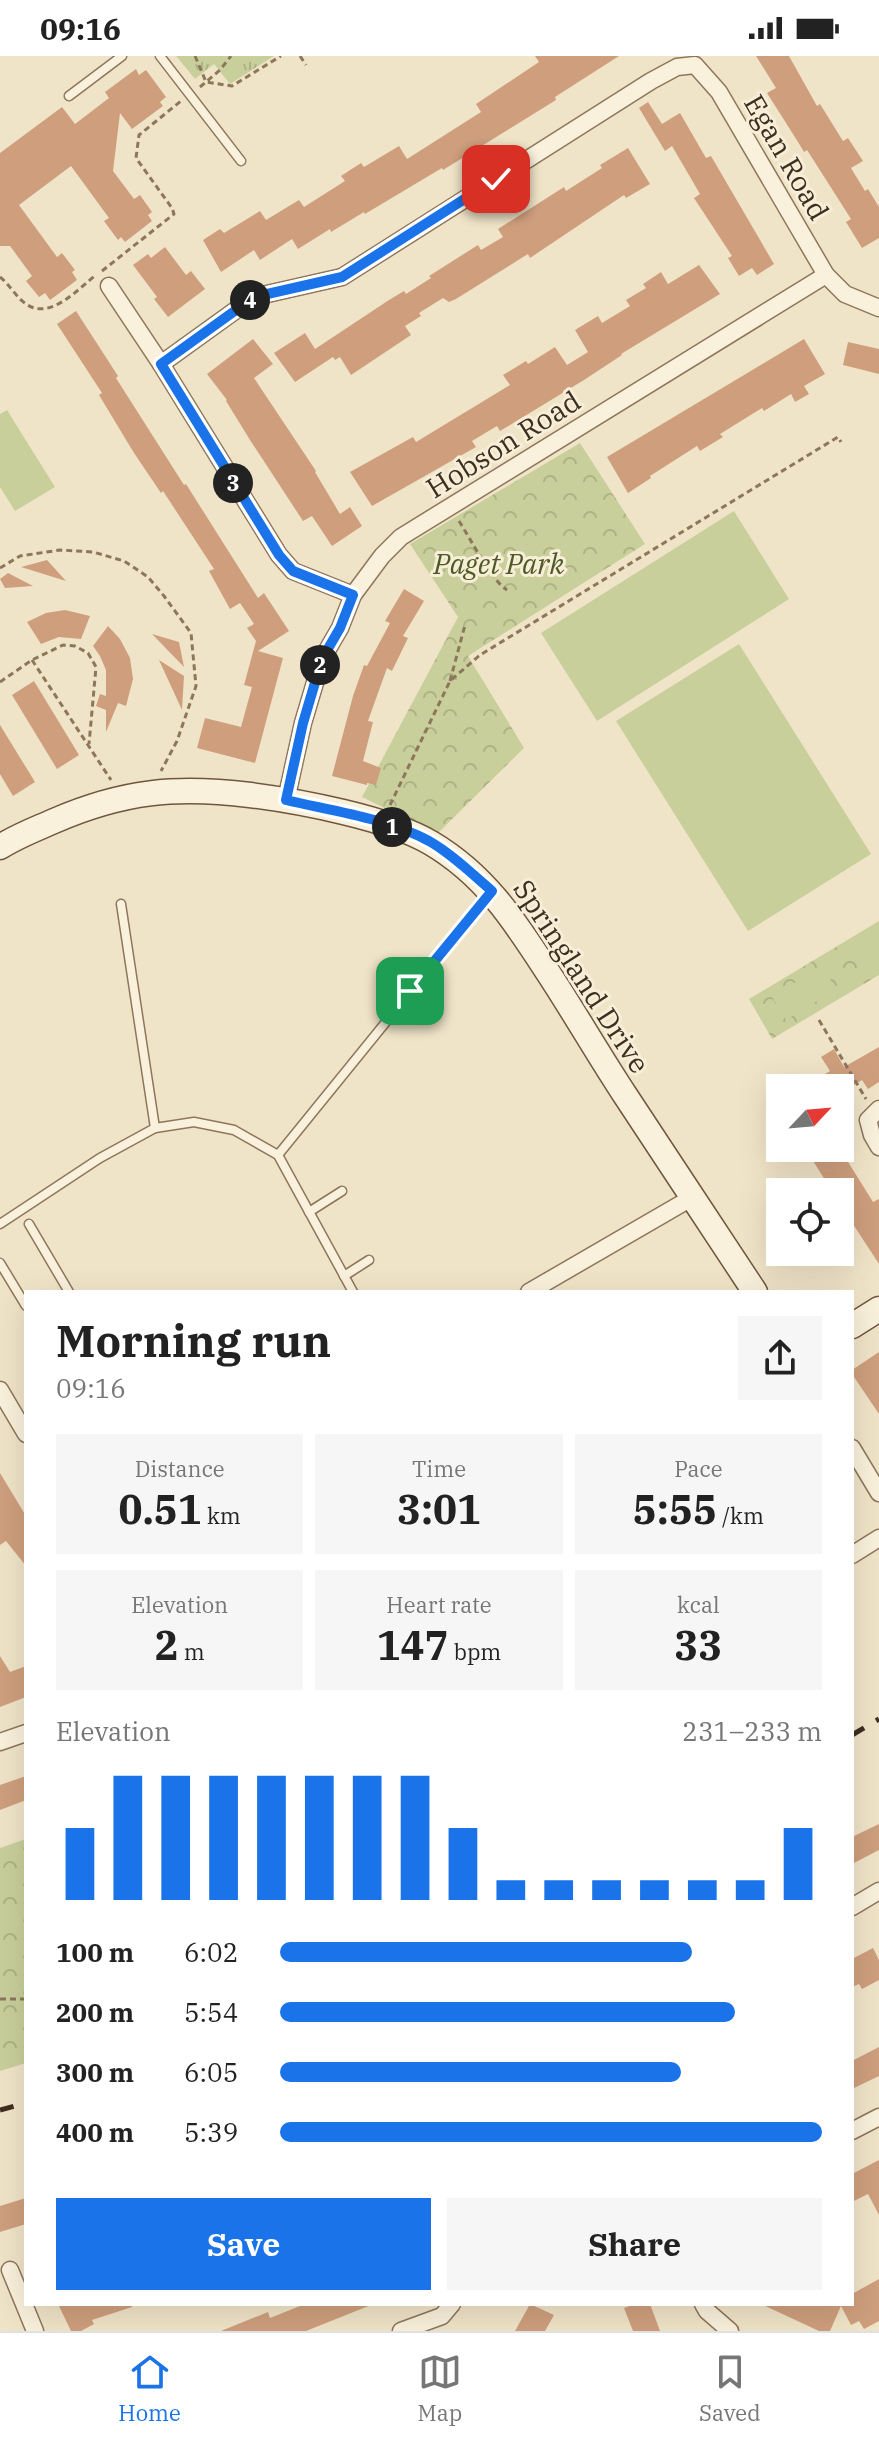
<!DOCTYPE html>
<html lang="en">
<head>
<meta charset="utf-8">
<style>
	body { margin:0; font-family:"IBM Plex Serif",serif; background:#f6f6f6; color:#222; height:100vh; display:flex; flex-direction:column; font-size:30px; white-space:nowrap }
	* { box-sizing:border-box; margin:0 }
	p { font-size:26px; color:#767676 }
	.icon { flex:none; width:44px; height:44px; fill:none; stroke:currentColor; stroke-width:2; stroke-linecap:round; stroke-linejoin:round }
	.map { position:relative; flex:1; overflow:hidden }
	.sheet { position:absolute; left:24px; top:1234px; width:830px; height:1016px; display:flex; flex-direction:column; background:#fff; border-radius:0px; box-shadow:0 8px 32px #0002 }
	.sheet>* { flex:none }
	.needle { width:52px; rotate:64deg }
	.buttons { position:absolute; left:766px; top:1018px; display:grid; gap:16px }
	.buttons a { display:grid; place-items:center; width:88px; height:88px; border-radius:0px; background:#fff; box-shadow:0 8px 32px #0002; font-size:40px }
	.pin { position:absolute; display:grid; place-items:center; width:68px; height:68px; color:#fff; margin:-34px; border-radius:16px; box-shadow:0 4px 12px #0006 }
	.km { position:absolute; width:40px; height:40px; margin:-20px; border-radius:50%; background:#222; color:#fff; font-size:22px; line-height:40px; text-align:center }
	.round { display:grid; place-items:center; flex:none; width:84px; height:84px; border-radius:0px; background:#f6f6f6 }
	.summary { display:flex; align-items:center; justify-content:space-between; height:136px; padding:0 32px }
	h1 { font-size:44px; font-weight:800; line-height:60px }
	.stats { display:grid; grid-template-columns:repeat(3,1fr); gap:12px; height:136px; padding:8px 32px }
	.stats div { display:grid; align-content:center; border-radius:0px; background:#f6f6f6; text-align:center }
	.stats b { font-size:40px; font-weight:800 }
	.stats small { font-size:22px; font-weight:400 }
	.stats p { font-size:22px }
	.chart { height:224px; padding:16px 32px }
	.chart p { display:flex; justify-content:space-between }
	.chart svg { width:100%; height:144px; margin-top:8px; stroke:#1a73e8; stroke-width:6 }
	.action { display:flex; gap:16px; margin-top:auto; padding:16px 32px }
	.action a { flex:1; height:92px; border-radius:0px; background:#1a73e8; color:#fff; font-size:32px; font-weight:800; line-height:92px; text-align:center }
	.action a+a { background:#f6f6f6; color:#222 }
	ul { padding:0 32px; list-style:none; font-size:26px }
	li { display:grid; grid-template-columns:128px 96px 1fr; align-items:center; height:60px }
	li i { height:20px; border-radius:10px; background:#1a73e8 }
	.status { display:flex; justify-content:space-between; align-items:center; height:56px; padding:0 40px; background:#fff; direction:ltr }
	.status svg { height:22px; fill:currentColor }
	.tab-bar { display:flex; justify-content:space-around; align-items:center; height:112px; border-top:2px solid #e0e0e0; background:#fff; font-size:22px; color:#767676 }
	.tab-bar a { display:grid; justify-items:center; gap:4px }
	.tab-bar .active { color:#1a73e8 }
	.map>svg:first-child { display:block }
	.grass { fill:url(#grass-tufts) }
	.park { fill:url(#park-crowns) }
	.pitch { fill:#c9cf9b }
	.building { fill:#cf9f7d }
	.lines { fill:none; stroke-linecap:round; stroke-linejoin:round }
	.lane-casing { stroke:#8d765c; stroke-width:11 }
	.street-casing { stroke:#8d765c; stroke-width:19 }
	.secondary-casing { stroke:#6f573f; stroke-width:27 }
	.path { stroke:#8d765c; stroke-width:3; stroke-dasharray:6 4; stroke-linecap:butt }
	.lane { stroke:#faf1dc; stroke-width:8 }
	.street { stroke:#faf1dc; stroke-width:16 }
	.secondary { stroke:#faf1dc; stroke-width:24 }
	.rail { stroke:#3d2e20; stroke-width:5; stroke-dasharray:14 14; stroke-linecap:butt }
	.route-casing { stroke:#fff; stroke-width:16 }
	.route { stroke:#1a73e8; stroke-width:10 }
	.labels { text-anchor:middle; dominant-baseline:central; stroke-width:6; stroke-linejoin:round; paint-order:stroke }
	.street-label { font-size:28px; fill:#3d2e20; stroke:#f7eed8 }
	.park-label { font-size:28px; font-style:italic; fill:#4d5a26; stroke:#f7eed8 }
</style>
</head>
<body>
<div class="status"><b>09:16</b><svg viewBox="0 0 49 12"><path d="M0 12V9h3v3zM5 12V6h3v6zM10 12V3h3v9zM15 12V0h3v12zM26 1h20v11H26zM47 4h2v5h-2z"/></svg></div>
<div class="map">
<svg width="879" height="2275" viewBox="0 0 879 2275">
	<defs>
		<pattern id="grass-tufts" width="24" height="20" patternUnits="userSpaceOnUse" patternTransform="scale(2)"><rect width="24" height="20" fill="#c9cf9b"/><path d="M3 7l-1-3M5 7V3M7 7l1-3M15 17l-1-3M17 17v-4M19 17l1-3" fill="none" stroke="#aeb285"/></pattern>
		<pattern id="park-crowns" width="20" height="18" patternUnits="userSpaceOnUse" patternTransform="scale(2)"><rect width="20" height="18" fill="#c9cf9b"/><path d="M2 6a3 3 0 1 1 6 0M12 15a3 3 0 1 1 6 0" fill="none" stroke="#aeb285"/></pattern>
	</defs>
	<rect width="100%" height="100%" fill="#f0e4c8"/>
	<path class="grass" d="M176,0h98l-44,28 -16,-20 -19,15z"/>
	<g class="park">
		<path d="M580,387l65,101 -177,112 56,92 -87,86 -75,-37 96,-180 -48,-73z"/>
		<path d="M879,865v54l-107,64 -23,-40z"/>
		<path d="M26,1783v224l-26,8v-223z"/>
	</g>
	<g class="pitch">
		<path d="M7,354l48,77 -40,24 -15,-24v-73z"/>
		<path d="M734,455l55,88 -192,122 -56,-88z"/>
		<path d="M739,588l132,210 -123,77 -132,-210z"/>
		<path d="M879,876v32l-15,9 -14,-23z"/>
		<path d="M822,910l14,23 -50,31 -14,-23z"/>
	</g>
	<g class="building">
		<path d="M535,0h84l-64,41 1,3 -113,70 -1,-2 -77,46 -1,-2 -33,20 -1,-3 -32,20 -6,-10 -32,21 -6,-10 -33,22 -18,-32 17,-11 4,4 36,-22 6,9 33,-20 5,7 41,-26 -4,-5 20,-13 3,4 35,-21 8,13 74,-47 -5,-8 63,-42z"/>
		<path d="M756,0h33l28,50 3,-2 23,37 5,-3 15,23 -12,7 14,23 3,-2 11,18v31l-17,10 -16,-26 5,-3 -44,-69 -3,2 -6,-10 -31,-49 9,-5z"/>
		<path d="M136,13l3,6 7,-5 20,27 -6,5 3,4 -31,23 -12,-16 -7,58 21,28 6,-4 12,17 -4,3 4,6 -27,21 -4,-5 -3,3 -14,-19 5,-3 -38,-52 -52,39 38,52 5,-4 13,17 -3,2 5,8 -27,20 -5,-7 -6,4 -13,-16 6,-5 -22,-30h-10v-93l62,-46 13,17 34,-26 -4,-6z"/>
		<path d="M648,46l14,22 18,-11 26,45 5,-2 63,108 -17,11 -5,-7 -13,8 -11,-18 4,-2 -38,-58 6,-4 -28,-48 -7,5 -26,-43z"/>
		<path d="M628,92l22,36 -24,14 -2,-3 -94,63 -2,-4 -72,45 -7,3 -6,-4 -24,15 2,3 -16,10 6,9 -60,40 -11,-18 -5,3 -2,-3 -38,25 -21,-29 31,-20 10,16 74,-49 15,-9 2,3 25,-16 -2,-2 49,-31 3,5 22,-13 -5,-8 66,-42 2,4 36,-23 -2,-3z"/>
		<path d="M165,191l21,28 5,-4 14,18 -37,28 -14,-18 3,-2 -24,-32 15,-11 3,4z"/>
		<path d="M699,209l21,29 -99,60 1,1 -38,25 -84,51 -3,-5 -25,15 4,6 -104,59 -22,-34 63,-35 3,5 94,-57 -7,-10 23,-14 2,3 27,-17 12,18 21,-13 -13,-22 23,-14 4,7 28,-17 -4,-6 20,-12 -3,-4 18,-12 7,12z"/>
		<path d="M76,255l42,65 -2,2 68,107 2,-1 72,114 6,-5 25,38 -31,20 25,7 -28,105 -58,-15 8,-30 36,9 11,-40 -8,-2 12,-44 -9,-13 7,-4 -14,-21 -10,6 -21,-38 5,-2 -51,-78 -2,2 -27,-40 -35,-58 3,-2 -45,-69z"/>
		<path d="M253,283l20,25 -19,14 62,93 -1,1 25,42 10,-7 12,19 -30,20 -20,-30 -9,5 -53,-81 -24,-39 1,-1 -20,-26z"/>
		<path d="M804,283l21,35 -21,12 5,8 -14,8 -4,-8 -27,17 -2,-3 -42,26 3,3 -23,14 -3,-5 -47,30 1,2 -23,15 -21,-36z"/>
		<path d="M848,286l31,7v25l-36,-9z"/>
		<path d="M47,504l19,21 -45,-14z"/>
		<path d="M8,517l25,13 -28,2 -5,-9z"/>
		<path d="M404,533l20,12 -21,35 5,2 -16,33 -5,-3 -19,53 5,1 -10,39 18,7 -5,17 -9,-2v2l-35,-9 21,-80 11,-31 3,1 23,-43 -5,-2z"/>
		<path d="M65,554l25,6 -9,23 -22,-2 -18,7 -14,-22 19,-9z"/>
		<path d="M108,570l12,13 10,19 3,21 -7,27 -8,-3 -12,29v-22l-10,-4 4,-12 6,2v-26l-6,-14 -7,-10z"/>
		<path d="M152,578l27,8 5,25z"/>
		<path d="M159,604l25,16 -2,34z"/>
		<path d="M34,625l45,74 -22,14 -45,-74z"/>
		<path d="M0,669l35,57 -22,14 -13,-22z"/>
		<path d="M879,991v35l-11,7 -6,-9 -22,14v-6h-13l-7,-11 10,-6 -9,-14 13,-8 10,18z"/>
		<path d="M805,1092h25l4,6 6,-5 33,53 6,-3v65l-30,-46 4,-2 -13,-24 -6,-6 -4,2z"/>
		<path d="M879,1296v62l-27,-40v-4z"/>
		<path d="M0,1417l26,43v50l-20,-25 -6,4z"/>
		<path d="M0,1600l10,16 16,-6v31l-26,10z"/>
		<path d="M26,1720v24l-26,10v-25z"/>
		<path d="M879,1768v26l-27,14v-27z"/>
		<path d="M873,1892l6,12v20l-17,9 -3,-5 -7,3v-28z"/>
		<path d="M879,1991v29l-27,13v-28z"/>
		<path d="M879,2104v55l-11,-21 -16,8v-28z"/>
		<path d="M26,2142v26l-26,8v-26z"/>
		<path d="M879,2223v42l-15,8 -5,-8 -8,4 -10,-19 -11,25h-11l-58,-27h91v-10z"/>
		<path d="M58,2248h74v3l-40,13 2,4 -13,7h-10z"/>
		<path d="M305,2248l66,1 -65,26h-85l47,-19 2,6z"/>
		<path d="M530,2248l24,11 -9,16h-30z"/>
		<path d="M635,2248h15l10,27h-27l-9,-23z"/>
	</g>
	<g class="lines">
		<g class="lane-casing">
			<g id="lane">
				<path d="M160,0l81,105"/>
				<path d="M69,40l53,-40"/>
				<path d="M121,848l34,224"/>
				<path d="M278,1099l211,-260"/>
				<path d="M309,1156l33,-21"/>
				<path d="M0,1168l100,-66 55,-30 39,-6 40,8 44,25 75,137"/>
				<path d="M29,1168l40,68"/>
				<path d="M0,1207l26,43"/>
				<path d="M344,1220l25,-16"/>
			</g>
		</g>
		<g class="street-casing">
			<g id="street">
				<path d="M109,230l52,78 118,191 14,16 60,24"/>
				<path d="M161,308l93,-67 88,-20 309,-196 26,-14 18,-2 24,27 107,183 19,19 34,14"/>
				<path d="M286,744l17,-77 19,-64 18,-31 13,-33 29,-39 19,-19 425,-262"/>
				<path d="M879,1053l-11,11 4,15 7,12"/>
				<path d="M529,1236l164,-95"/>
				<path d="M0,1334l26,44"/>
				<path d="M852,1392l27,45"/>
				<path d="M852,1499l27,-17"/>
				<path d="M0,1686l26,-9"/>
				<path d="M852,1851l27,-16"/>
				<path d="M852,2075l27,-14"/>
				<path d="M10,2214l25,61"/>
				<path d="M703,2248l4,7 23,20"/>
				<path d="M401,2275l41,-15 10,-12"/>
			</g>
		</g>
		<g class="secondary-casing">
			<g id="secondary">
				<path d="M0,791c17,-11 36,-18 54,-26 69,-30 122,-35 196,-26 48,6 139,23 181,48 54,32 83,77 116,128 27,41 51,83 78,124 43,66 87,131 130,197"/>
				<path d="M852,1270l27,-17"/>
			</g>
		</g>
		<g class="path">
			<path d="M195,0l11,26 26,4 49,-30"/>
			<path d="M300,0l6,9"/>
			<path d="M200,31l20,-17 11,-14"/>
			<path d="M102,215l72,-57 -2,-6 -36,-50 3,-23 42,-34"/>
			<path d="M0,221c10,8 16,20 26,27 24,17 52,-15 70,-29"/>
			<path d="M459,465c11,17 33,60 48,69"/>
			<path d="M0,512l20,-12 40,-6 33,2 31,9 24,16 16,19 27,37 5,53 -19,55 -16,30"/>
			<path d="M32,604l79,120"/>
			<path d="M450,625l15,-56"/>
			<path d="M0,626l32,-22 31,-15 12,1 13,7 8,14 -7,77"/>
			<path d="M390,749l60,-124 30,-26 358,-218 3,5"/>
			<path d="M819,964l47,79"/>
			<path d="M0,1943h26"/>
		</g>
		<use href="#lane" class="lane"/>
		<use href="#street" class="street"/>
		<use href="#secondary" class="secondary"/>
		<g class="rail">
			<path d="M852,1679l27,-16"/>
			<path d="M0,2054l26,-7"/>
		</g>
	</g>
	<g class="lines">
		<g class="route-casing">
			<path id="route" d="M410,935l82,-100c-20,-17 -40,-37 -63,-50 -43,-23 -96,-30 -143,-41l17,-77 19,-64 18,-31 13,-33 -60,-24 -14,-16 -118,-191 93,-67 88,-20 154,-98"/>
		</g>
		<use href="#route" class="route"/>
	</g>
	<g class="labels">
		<g class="street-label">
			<text transform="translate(787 101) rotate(60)">Egan Road</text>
			<text transform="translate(503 388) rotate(-32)">Hobson Road</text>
			<text transform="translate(582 920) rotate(57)">Springland Drive</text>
		</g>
		<g class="park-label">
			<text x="499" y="507">Paget Park</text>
		</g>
	</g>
</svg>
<div class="buttons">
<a><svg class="needle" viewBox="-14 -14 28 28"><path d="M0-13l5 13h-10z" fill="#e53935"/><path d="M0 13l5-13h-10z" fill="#767676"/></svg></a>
<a><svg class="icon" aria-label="locate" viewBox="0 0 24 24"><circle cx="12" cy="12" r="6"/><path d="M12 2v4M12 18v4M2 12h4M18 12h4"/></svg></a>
</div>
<div class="pin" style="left:410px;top:935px;background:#1e9e55"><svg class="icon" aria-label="arrive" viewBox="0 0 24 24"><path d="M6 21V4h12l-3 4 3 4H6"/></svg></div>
<div class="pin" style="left:496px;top:123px;background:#d93025"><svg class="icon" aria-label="check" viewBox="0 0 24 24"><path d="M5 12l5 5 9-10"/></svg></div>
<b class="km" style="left:392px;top:771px">1</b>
<b class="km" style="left:320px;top:609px">2</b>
<b class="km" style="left:233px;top:427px">3</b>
<b class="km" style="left:250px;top:244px">4</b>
<section class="sheet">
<div class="summary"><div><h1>Morning run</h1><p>09:16</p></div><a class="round"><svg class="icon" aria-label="share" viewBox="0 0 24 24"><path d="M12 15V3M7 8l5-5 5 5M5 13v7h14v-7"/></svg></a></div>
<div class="stats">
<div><p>Distance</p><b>0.51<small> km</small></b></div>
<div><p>Time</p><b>3:01</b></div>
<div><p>Pace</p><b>5:55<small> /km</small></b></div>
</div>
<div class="stats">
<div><p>Elevation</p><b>2<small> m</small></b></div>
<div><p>Heart rate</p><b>147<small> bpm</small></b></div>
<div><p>kcal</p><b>33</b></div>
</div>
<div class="chart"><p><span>Elevation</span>231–233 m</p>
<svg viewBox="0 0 160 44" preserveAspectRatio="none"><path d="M5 44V22M15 44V6M25 44V6M35 44V6M45 44V6M55 44V6M65 44V6M75 44V6M85 44V22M95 44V38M105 44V38M115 44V38M125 44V38M135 44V38M145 44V38M155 44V22"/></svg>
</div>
<ul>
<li><b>100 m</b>6:02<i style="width:76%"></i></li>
<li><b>200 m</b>5:54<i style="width:84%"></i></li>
<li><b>300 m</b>6:05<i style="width:74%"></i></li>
<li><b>400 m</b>5:39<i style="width:100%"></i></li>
</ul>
<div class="action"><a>Save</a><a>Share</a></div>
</section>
</div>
<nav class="tab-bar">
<a class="active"><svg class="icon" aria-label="home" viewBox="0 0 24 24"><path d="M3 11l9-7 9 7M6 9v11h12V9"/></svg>Home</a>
<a><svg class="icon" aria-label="map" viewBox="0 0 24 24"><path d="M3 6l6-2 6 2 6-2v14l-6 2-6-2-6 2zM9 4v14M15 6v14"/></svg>Map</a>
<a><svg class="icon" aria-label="saved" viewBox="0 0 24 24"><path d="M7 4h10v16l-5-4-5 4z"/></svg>Saved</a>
</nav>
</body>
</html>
